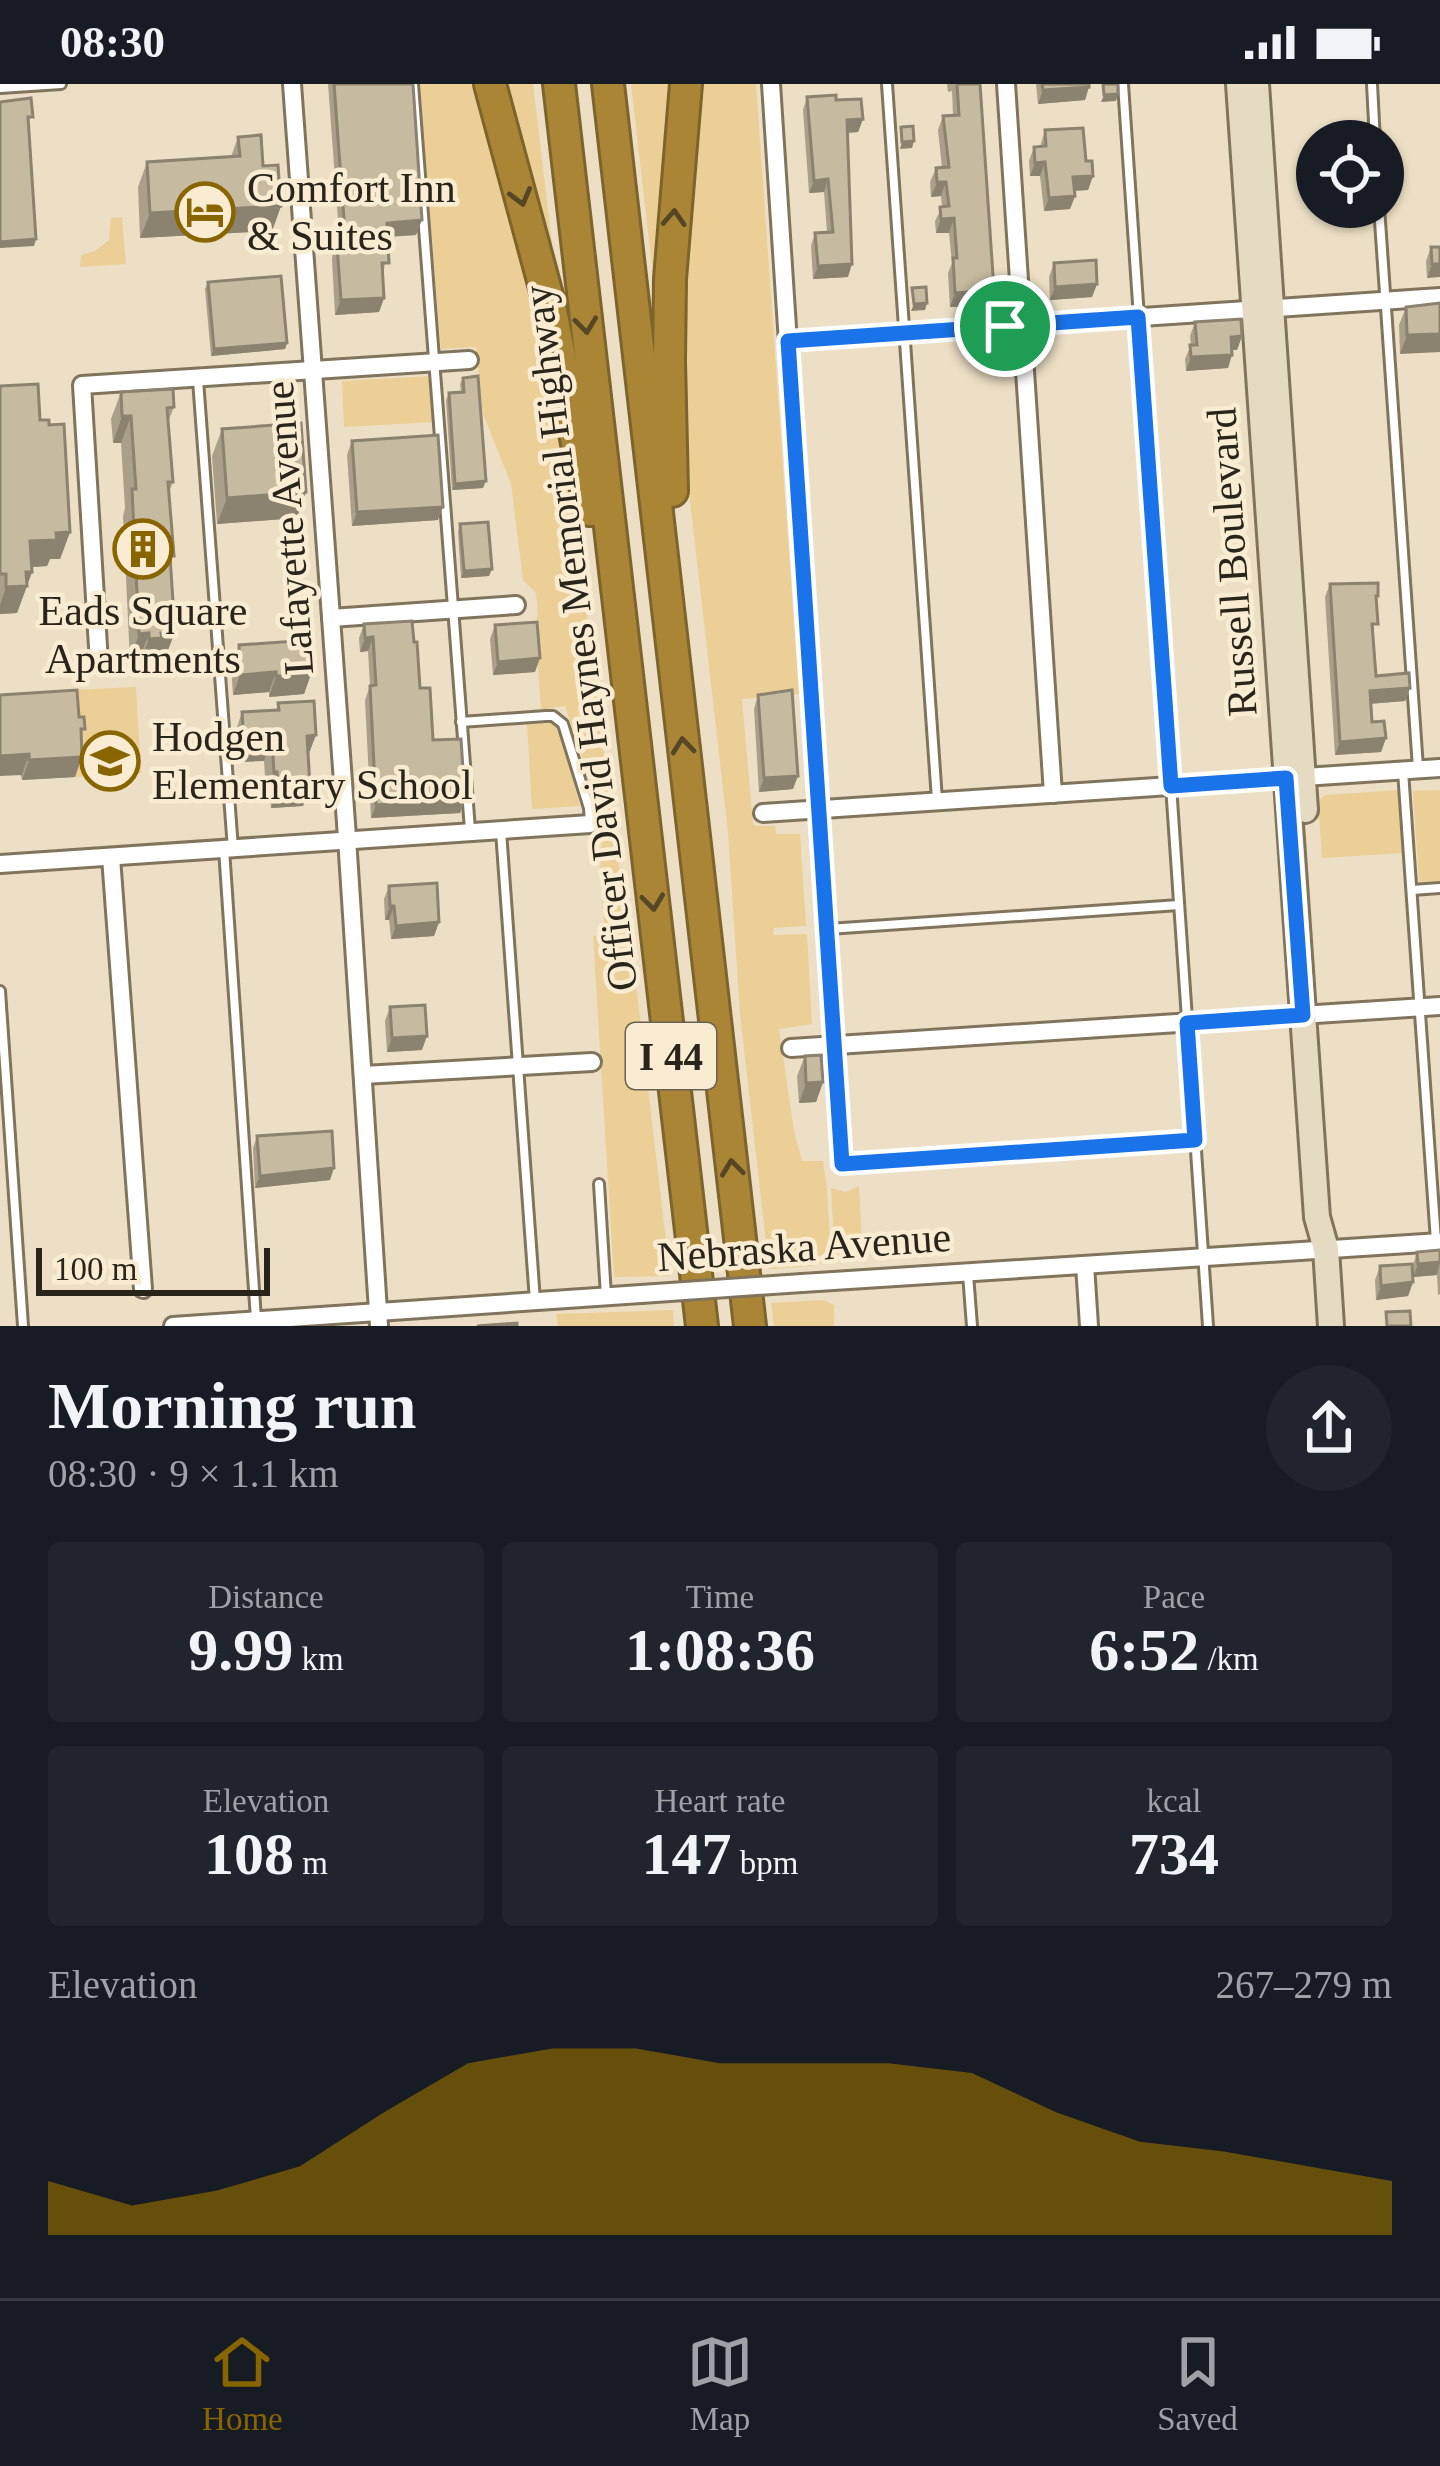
<!DOCTYPE html>
<html lang="en">
<head>
<meta charset="utf-8">
<style>
	body { margin:0; font-family:"Times New Roman",serif; background:#20242c; color:#f1f3f6; height:100vh; display:flex; flex-direction:column; font-size:45px; white-space:nowrap }
	* { box-sizing:border-box; margin:0 }
	p { font-size:39px; color:#9ea1a6 }
	.icon { flex:none; width:66px; height:66px; fill:none; stroke:currentColor; stroke-width:2; stroke-linecap:round; stroke-linejoin:round }
	.map { position:relative; height:1242px; overflow:hidden }
	.details { display:flex; flex-direction:column; background:#171b24; flex:1 }
	.details>* { flex:none }
	.buttons { position:absolute; left:1296px; top:36px; display:grid; gap:24px }
	.buttons a { display:grid; place-items:center; width:108px; height:108px; border-radius:50%; background:#171b24; box-shadow:0 3px 9px #0004; font-size:60px }
	.scale { position:absolute; left:36px; bottom:30px; width:234px; box-sizing:border-box; padding-left:12px; border:6px solid #2a251b; border-top:0; font-size:33px; line-height:42px; white-space:nowrap; color:#2a251b; -webkit-text-stroke:9px #faecd2; paint-order:stroke }
	.pin { position:absolute; display:grid; place-items:center; width:102px; height:102px; color:#fff; margin:-51px; border:6px solid #fff; border-radius:50%; box-shadow:0 3px 12px #0007 }
	.round { display:grid; place-items:center; flex:none; width:126px; height:126px; border-radius:63px; background:#20242c }
	.summary { display:flex; align-items:center; justify-content:space-between; height:204px; padding:0 48px }
	h1 { font-size:66px; font-weight:800; line-height:90px }
	.stats { display:grid; grid-template-columns:repeat(3,1fr); gap:18px; height:204px; padding:12px 48px }
	.stats div { display:grid; align-content:center; border-radius:12px; background:#20242c; text-align:center }
	.stats b { font-size:60px; font-weight:800 }
	.stats small { font-size:33px; font-weight:400 }
	.stats p { font-size:33px }
	.chart { height:336px; padding:24px 48px }
	.chart p { display:flex; justify-content:space-between }
	.chart svg { width:100%; height:216px; margin-top:12px; fill:#886500; opacity:.7 }
	.status { display:flex; justify-content:space-between; align-items:center; height:84px; padding:0 60px; background:#171b24; direction:ltr }
	.status svg { height:33px; fill:currentColor }
	.tabs { display:flex; justify-content:space-around; align-items:center; height:168px; border-top:3px solid #363941; background:#171b24; font-size:33px; color:#9ea1a6 }
	.tabs a { display:grid; justify-items:center; gap:6px }
	.tabs .on { color:#886500 }
	.map>svg:first-child { display:block }
	.green { fill:#ebcf96 }
	.lines { fill:none; stroke-linecap:round; stroke-linejoin:round }
	.service-casing { stroke:#80745c; stroke-width:14 }
	.minor-casing { stroke:#80745c; stroke-width:22 }
	.secondary-casing { stroke:#80745c; stroke-width:30 }
	.motorway-casing { stroke:#7d632c; stroke-width:36 }
	.service { stroke:#fff; stroke-width:8 }
	.minor { stroke:#fff; stroke-width:16 }
	.secondary { stroke:#e5dac2; stroke-width:24 }
	.motorway { stroke:#a98535; stroke-width:30 }
	.minor-bridge-casing { stroke:#80745c; stroke-width:22; stroke-linecap:butt }
	.minor-bridge { stroke:#fff; stroke-width:16 }
	.wall { fill:#aaa08a }
	.shaded-wall { fill:#8b8270 }
	.building { fill:#c6baa0; stroke:#8b8270; stroke-width:3 }
	.oneway { stroke:#564724 }
	.route-casing { stroke:#fff; stroke-width:24 }
	.route { stroke:#1a73e8; stroke-width:15 }
	.labels { text-anchor:middle; dominant-baseline:central; stroke-width:9; stroke-linejoin:round; paint-order:stroke }
	.shield { fill:#faecd2; stroke:#686152; stroke-width:3 }
	.shield-label { font-size:39px; font-weight:bold; fill:#2a251b }
	.poi-label { font-size:42px; fill:#2a251b; stroke:#faecd2; text-anchor:start }
	.street-label { font-size:42px; fill:#2a251b; stroke:#faecd2 }
</style>
</head>
<body>
<div class="status"><b>08:30</b><svg viewBox="0 0 49 12"><path d="M0 12V9h3v3zM5 12V6h3v6zM10 12V3h3v9zM15 12V0h3v12zM26 1h20v11H26zM47 4h2v5h-2z"/></svg></div>
<div class="map">
<svg width="1440" height="1242" viewBox="0 0 1440 1242">
	<rect width="100%" height="100%" fill="#ecdfc5"/>
	<g class="green">
		<path d="M419,0h63l81,331 48,396 22,147 37,318 -56,1 -21,-341 12,-2 -5,-64 3,-52 -38,-112 -24,4 -6,-85 3,-10 -2,-22 -13,-13 -12,-96 -28,-70 -7,-67 -35,2z"/>
		<path d="M498,0h35l19,159 -10,1z"/>
		<path d="M631,0h45l-14,198 -8,1z"/>
		<path d="M702,0h54l43,610 -57,5 11,125 3,2h19l1,8h24l6,92 -32,2 -1,7 34,-1 5,90 -33,5 15,102 8,30h21l4,28 4,71 -21,6 -41,3 -29,-255 -12,-182 -46,-401 1,-178z"/>
		<path d="M122,133l4,47 -46,3 1,-12 14,-4 14,-11 2,-22z"/>
		<path d="M431,292l3,46 -90,5 -2,-46z"/>
		<path d="M136,603l5,86 -66,4 -5,-87z"/>
		<path d="M554,639l5,5 21,78 -48,3 -5,-85z"/>
		<path d="M1400,706l4,63 -82,5 -4,-56 7,-7z"/>
		<path d="M1440,706v91l-21,1 -6,-91z"/>
		<path d="M859,1102l4,73 -28,2 -4,-73 15,4z"/>
		<path d="M823,1216l11,5v21h-60l-3,-23z"/>
		<path d="M673,1226l1,16h-116l-2,-12z"/>
	</g>
	<g class="lines">
		<g class="service-casing">
			<g id="service">
				<path d="M413,0l57,746"/>
				<path d="M887,0l50,716"/>
				<path d="M1123,0l85,1242"/>
				<path d="M1372,0l3,57"/>
				<path d="M0,4l61,-4"/>
				<path d="M1379,123l39,561"/>
				<path d="M198,296l35,469"/>
				<path d="M461,638l85,-6h7l10,8 26,84 1,16"/>
				<path d="M1403,687l33,470"/>
				<path d="M501,747l34,470"/>
				<path d="M224,765l32,470"/>
				<path d="M1412,806l28,-2"/>
				<path d="M828,845l351,-24"/>
				<path d="M0,907l23,335"/>
				<path d="M843,1080l352,-24"/>
				<path d="M599,1100l7,112"/>
				<path d="M968,1190l4,52"/>
			</g>
		</g>
		<g class="minor-casing">
			<g id="minor">
				<path d="M292,0l54,739 33,503"/>
				<path d="M771,0l71,1080"/>
				<path d="M1006,0l47,710"/>
				<path d="M787,257l653,-44"/>
				<path d="M331,534l185,-13"/>
				<path d="M99,579l-17,-278 387,-25"/>
				<path d="M763,729l677,-45"/>
				<path d="M111,773l32,432"/>
				<path d="M0,780l590,-40"/>
				<path d="M791,964l649,-42"/>
				<path d="M363,991l229,-13"/>
				<path d="M1085,1181l4,61"/>
				<path d="M802,1199l638,-41"/>
				<path d="M173,1242l468,-32"/>
			</g>
		</g>
		<g class="secondary-casing">
			<g id="secondary">
				<path d="M1239,0l78,1133 9,32 5,77"/>
				<path d="M1256,0l49,726"/>
			</g>
		</g>
		<g class="motorway-casing">
			<g id="motorway">
				<path d="M490,0l61,226 39,200"/>
				<path d="M559,0l143,1242"/>
				<path d="M608,0l142,1242"/>
				<path d="M672,407l-3,-130 1,-82 16,-195"/>
			</g>
		</g>
		<use href="#service" class="service"/>
		<use href="#minor" class="minor"/>
		<use href="#secondary" class="secondary"/>
		<use href="#motorway" class="motorway"/>
		<g class="minor-bridge-casing">
			<path id="minor-bridge" d="M641,1210l161,-11"/>
		</g>
		<use href="#minor-bridge" class="minor-bridge"/>
	</g>
	<g class="wall">
		<path d="M328,0h85l3,151 -28,2 -5,41 1,20 -5,14 -44,3 -3,-55 1,-13 6,-14z"/>
		<path d="M947,0h33l9,221 -39,2 -2,-34 4,-10 -3,-30h-13l-1,-12 7,-14 -1,-11 -10,1 -1,-15 6,-14h6l-4,-38 5,-14 10,-1 -1,-24 -4,1z"/>
		<path d="M1036,0h53l-4,16 -47,4z"/>
		<path d="M807,13l56,22 -5,13 -11,1 1,144 -35,2 -2,-33 4,-13 12,-1 -3,-40 -15,1 -6,-83z"/>
		<path d="M1045,46l41,31 7,15 -5,14 -14,1 1,5 -5,13 -26,2 -4,-35h-10l-1,-15 5,-14h6z"/>
		<path d="M238,53l25,29 18,40 -9,25 -132,7 -2,-51 9,-25 84,-5z"/>
		<path d="M1431,163h9l-13,31 -1,-17z"/>
		<path d="M1054,179l43,21 -5,13 -42,3 -1,-23z"/>
		<path d="M208,198l79,61 -2,6 -74,7 -6,-67z"/>
		<path d="M1440,219l-40,51 -1,-29 7,-18z"/>
		<path d="M1195,238l47,14 -5,14h-5l-4,18 -42,3 -1,-12 6,-14 -1,-9z"/>
		<path d="M463,294l20,110 -31,2 -6,-90 3,-7 12,-1 -1,-8z"/>
		<path d="M0,302l40,34 30,112 -10,27h-10l-3,7 -16,1 1,5 -15,41 -17,1z"/>
		<path d="M121,308l53,15 -6,15 5,60 -4,10 1,73 -5,93 -11,1 -2,5 -13,1v-5l-9,1 -7,-145 2,-8 -4,-65h-8l-2,-24z"/>
		<path d="M222,345l84,63 -9,26 -80,6 -5,-68z"/>
		<path d="M352,357l86,79 -86,6 -5,-71z"/>
		<path d="M460,440l29,52 -28,2 -3,-47z"/>
		<path d="M1330,500l46,18 -3,35 3,39 34,12 -5,13 -34,3 1,18 14,16 -5,14 -46,3 -10,-158z"/>
		<path d="M364,540l50,18 6,46 13,52 32,59 -5,14 -89,5 -6,-118 5,-14 -2,-35 -8,1 -1,-14z"/>
		<path d="M495,541l40,47 -42,3 -3,-36z"/>
		<path d="M239,561l72,29 -7,20 -35,3v-5l-36,3 -2,-30z"/>
		<path d="M0,611l81,45 -6,37 -53,3z"/>
		<path d="M758,611l35,94 -34,3 -5,-83z"/>
		<path d="M278,619l30,52 2,31 -7,20 -32,2 -1,-15h-4l-2,-32 -27,1 -2,-29 7,-21 34,-2z"/>
		<path d="M389,802l50,36 -5,14 -43,3 -2,-19h-4l-1,-21z"/>
		<path d="M390,923l32,43 -35,2 -2,-31z"/>
		<path d="M805,972l18,26 -7,20 -17,1 -2,-27z"/>
		<path d="M257,1052l73,44 -75,8 -2,-40z"/>
		<path d="M1440,1166v44l-2,1 -1,-20 -24,2v-12l4,-13z"/>
		<path d="M1380,1182l33,16 -5,14 -32,4 -1,-20z"/>
	</g>
	<g class="shaded-wall">
		<path d="M1089,3l-4,13 -47,4 5,-14z"/>
		<path d="M1118,10l-2,7 -15,1 3,-7z"/>
		<path d="M863,35l-5,13 -16,1 5,-13z"/>
		<path d="M914,57l-2,7 -12,1 2,-7z"/>
		<path d="M1045,78l-5,14h-10l5,-13z"/>
		<path d="M1093,92l-5,14 -20,1 5,-14z"/>
		<path d="M828,95l-4,13 -15,1 5,-12z"/>
		<path d="M937,98h9l-5,14 -10,1z"/>
		<path d="M1075,112l-5,13 -26,2 5,-13z"/>
		<path d="M281,122l-9,25 -132,7 10,-25z"/>
		<path d="M954,134l-5,15h-13l5,-14z"/>
		<path d="M422,136l-6,15 -34,2 5,-14z"/>
		<path d="M36,155l-2,7 -34,2v-6z"/>
		<path d="M852,180l-4,13 -35,2 5,-13z"/>
		<path d="M1432,180h8v13l-13,1z"/>
		<path d="M1097,200l-5,13 -42,3 5,-13z"/>
		<path d="M994,206l-5,15 -39,2 5,-14z"/>
		<path d="M384,214l-5,14 -44,3 6,-15z"/>
		<path d="M927,219l-2,7 -14,1 3,-7z"/>
		<path d="M1440,250v18l-40,2 7,-19z"/>
		<path d="M1242,252l-5,14h-11l5,-13z"/>
		<path d="M287,259l-2,6 -74,7 3,-7z"/>
		<path d="M1232,271l-4,13 -42,3 5,-14z"/>
		<path d="M122,332h9l-10,27h-8z"/>
		<path d="M486,397l-3,7 -31,2 3,-6z"/>
		<path d="M306,408l-9,26 -80,6 10,-26z"/>
		<path d="M443,423l-5,13 -86,6 5,-14z"/>
		<path d="M70,448l-10,27h-10l-3,7 -27,2 10,-27 26,-8z"/>
		<path d="M492,485l-3,7 -28,2 3,-7z"/>
		<path d="M26,488h6l-15,41 -17,1v-9l6,-18z"/>
		<path d="M175,548l-10,26 -11,1 -2,5 -13,1 10,-26 12,-6z"/>
		<path d="M149,549l-10,27 -9,1 9,-27z"/>
		<path d="M373,553l-5,14 -8,1 5,-14z"/>
		<path d="M540,574l-5,14 -42,3 5,-13z"/>
		<path d="M276,588l-7,20 -36,3 7,-20z"/>
		<path d="M311,590l-7,20 -35,3 7,-21z"/>
		<path d="M1410,604l-5,13 -40,3 5,-13z"/>
		<path d="M316,651l-8,21 -1,-20z"/>
		<path d="M1386,654l-5,14 -46,3 5,-13z"/>
		<path d="M272,656l-8,21 -27,1 7,-20z"/>
		<path d="M29,670l-7,21 -22,1v-20z"/>
		<path d="M82,673l-7,20 -53,3 7,-20z"/>
		<path d="M274,688h3l-7,21h-4z"/>
		<path d="M798,692l-5,13 -34,3 5,-14z"/>
		<path d="M310,702l-7,20 -32,2 7,-20z"/>
		<path d="M465,715l-5,14 -89,5 5,-13z"/>
		<path d="M390,822h4l-5,14h-4z"/>
		<path d="M439,838l-5,14 -43,3 5,-13z"/>
		<path d="M427,952l-5,14 -35,2 5,-14z"/>
		<path d="M823,998l-7,20 -17,1 7,-20z"/>
		<path d="M334,1084l-4,12 -75,8 5,-12z"/>
		<path d="M1440,1178l-3,13 -24,2 5,-13z"/>
		<path d="M1413,1198l-5,14 -32,4 5,-14z"/>
	</g>
	<g class="building">
		<path d="M334,0h79l9,136 -35,3 2,40h-7l2,35 -43,2 -4,-54h2v-13h6z"/>
		<path d="M957,0h23l14,206 -39,3 -2,-35h4l-3,-40 -13,1 -1,-12 9,-1 -3,-24h-9l-1,-14 13,-1 -6,-51 16,-1z"/>
		<path d="M1042,0h47v3l-46,3z"/>
		<path d="M1103,0h15v10l-14,1z"/>
		<path d="M836,11v5l25,-1 2,20 -16,1 5,144 -34,2 -3,-33 18,-1 -5,-53 -14,2 -7,-84z"/>
		<path d="M31,14l2,19h-5l8,122 -36,3v-140z"/>
		<path d="M913,42l1,15 -12,1 -1,-15z"/>
		<path d="M1083,44l3,33h6l1,15 -20,1 2,19 -26,2 -4,-36 -10,1 -1,-16 12,-1 -1,-16z"/>
		<path d="M261,51l2,31 15,-1 3,41 -131,7 -3,-51 93,-6 -2,-19z"/>
		<path d="M1431,163h9v17h-8z"/>
		<path d="M1096,176l1,24 -42,3 -1,-24z"/>
		<path d="M281,192l6,67 -73,6 -6,-67z"/>
		<path d="M926,203l1,16 -13,1 -2,-16z"/>
		<path d="M1440,219v31l-33,1 -1,-28z"/>
		<path d="M1241,235l1,17 -11,1 1,18 -41,2 -1,-12h7l-2,-23z"/>
		<path d="M478,292l8,105 -31,3 -6,-91 15,-1 -1,-14z"/>
		<path d="M38,300l2,36h9v5l15,-1 6,108 -14,1 1,7 -27,1 2,31h-6l1,14 -21,1v-13h-6v-188z"/>
		<path d="M173,305l1,18 -7,1 6,74h-5l6,74h-4l5,76 -14,1 1,5 -13,1v-6l-10,1 -7,-145h4l-5,-73h-9l-1,-24z"/>
		<path d="M301,339l5,69 -79,6 -5,-69z"/>
		<path d="M438,351l5,72 -86,5 -5,-71z"/>
		<path d="M488,438l4,47 -28,2 -4,-47z"/>
		<path d="M1378,499v13h-2l2,28h-6l4,52 33,-3 1,15 -40,3 2,31 12,-1 2,17 -46,4 -10,-158z"/>
		<path d="M412,537l2,21h3l3,46h10l3,52 28,-1 4,60 -89,6 -6,-119 6,-1 -3,-48 -8,1 -1,-14z"/>
		<path d="M537,538l3,36 -42,4 -3,-37z"/>
		<path d="M309,556l2,34 -35,2v-4l-36,3 -1,-30z"/>
		<path d="M77,606l2,27h5l1,12h-4l1,28 -53,3v-6l-29,2v-61z"/>
		<path d="M792,606l6,86 -34,2 -6,-83z"/>
		<path d="M314,617l2,34 -9,1 3,50 -32,2 -1,-16h-3l-2,-32 -28,2 -2,-30 37,-2 -1,-7z"/>
		<path d="M437,799l2,39 -43,4 -2,-20h-4l-1,-20z"/>
		<path d="M425,921l2,31 -35,2 -2,-31z"/>
		<path d="M821,971l2,27 -17,1 -1,-27z"/>
		<path d="M332,1047l2,37 -74,8 -3,-40z"/>
		<path d="M1440,1166v12l-22,2 -1,-12z"/>
		<path d="M1412,1180l1,18 -32,4 -1,-20z"/>
		<path d="M1410,1227l1,15h-24l-1,-14z"/>
		<path d="M517,1239v3h-40z"/>
	</g>
	<defs><path id="oneway-chevron" d="M-2-3.5L2.5 0L-2 3.5" fill="none" stroke-width="1.6" stroke-linecap="round" stroke-linejoin="round" transform="scale(3)"/></defs>
	<g class="oneway">
		<use href="#oneway-chevron" transform="translate(521 113) rotate(75)"/>
		<use href="#oneway-chevron" transform="translate(674 134) rotate(-87)"/>
		<use href="#oneway-chevron" transform="translate(586 241) rotate(83)"/>
		<use href="#oneway-chevron" transform="translate(683 662) rotate(-96)"/>
		<use href="#oneway-chevron" transform="translate(653 818) rotate(83)"/>
		<use href="#oneway-chevron" transform="translate(732 1084) rotate(-97)"/>
	</g>
	<g class="lines">
		<g class="route-casing">
			<path id="route" d="M1138,233l33,469 115,-8 17,237 -116,8 8,117 -353,24 -54,-823z"/>
		</g>
		<use href="#route" class="route"/>
	</g>
	<defs>
		<g id="hotel-ring" transform="scale(3)"><circle r="9.5" fill="#faecd2" stroke="#886500" stroke-width="1.5"/><path d="M-6-4.5h1.5V1H6V5H4.5V3h-9V5H-6ZM-4 0a1.8 1.8 0 1 1 3.6 0ZM.5 0V-2.5h3Q6-2.5 6 0Z" fill="#886500"/></g>
		<g id="building-ring" transform="scale(3)"><circle r="9.5" fill="#faecd2" stroke="#886500" stroke-width="1.5"/><path d="M-4-6H4V6H1V3H-1V6H-4ZM-2.5-4.3h1.7v1.8h-1.7ZM.8-4.3h1.7v1.8H.8ZM-2.5-1h1.7V.8h-1.7ZM.8-1h1.7V.8H.8Z" fill="#886500"/></g>
		<g id="school-ring" transform="scale(3)"><circle r="9.5" fill="#faecd2" stroke="#886500" stroke-width="1.5"/><path d="M0-5L7-2L0 1L-7-2ZM-4 1L0 2.5L4 1V4Q0 6-4 4Z" fill="#886500"/></g>
	</defs>
	<g fill-rule="evenodd">
		<use href="#hotel-ring" x="205" y="128"/>
		<use href="#building-ring" x="143" y="465"/>
		<use href="#school-ring" x="110" y="677"/>
	</g>
	<g class="labels">
		<rect class="shield" x="626" y="939" width="90" height="66" rx="9"/>
		<g class="shield-label">
			<text x="671" y="972">I 44</text>
		</g>
		<g class="poi-label">
			<text x="247" y="104">Comfort Inn<tspan x="247" dy="48">&amp; Suites</tspan></text>
			<text x="143" y="527" text-anchor="middle">Eads Square<tspan x="143" dy="48">Apartments</tspan></text>
			<text x="152" y="653">Hodgen<tspan x="152" dy="48">Elementary School</tspan></text>
		</g>
		<g class="street-label">
			<text transform="translate(289 444) rotate(-94)">Lafayette Avenue</text>
			<text transform="translate(1232 478) rotate(-94)">Russell Boulevard</text>
			<text transform="translate(580 554) rotate(-97)">Officer David Haynes Memorial Highway</text>
			<text transform="translate(804 1163) rotate(-4)">Nebraska Avenue</text>
		</g>
	</g>
</svg>
<div class="buttons">
<a><svg class="icon" aria-label="locate" viewBox="0 0 24 24"><circle cx="12" cy="12" r="6"/><path d="M12 2v4M12 18v4M2 12h4M18 12h4"/></svg></a>
</div>
<div class="scale">100 m</div>
<div class="pin" style="left:1005px;top:242px;background:#1e9e55"><svg class="icon" aria-label="arrive" viewBox="0 0 24 24"><path d="M6 21V4h12l-3 4 3 4H6"/></svg></div>
</div>
<section class="details">
<div class="summary"><div><h1>Morning run</h1><p>08:30 · 9 × 1.1 km</p></div><a class="round"><svg class="icon" aria-label="share" viewBox="0 0 24 24"><path d="M12 15V3M7 8l5-5 5 5M5 13v7h14v-7"/></svg></a></div>
<div class="stats">
<div><p>Distance</p><b>9.99<small> km</small></b></div>
<div><p>Time</p><b>1:08:36</b></div>
<div><p>Pace</p><b>6:52<small> /km</small></b></div>
</div>
<div class="stats">
<div><p>Elevation</p><b>108<small> m</small></b></div>
<div><p>Heart rate</p><b>147<small> bpm</small></b></div>
<div><p>kcal</p><b>734</b></div>
</div>
<div class="chart"><p><span>Elevation</span>267–279 m</p>
<svg viewBox="0 0 160 44" preserveAspectRatio="none"><path d="M0 44V33L10 38L20 35L30 30L40 19L50 9L60 6L70 6L80 9L90 9L100 9L110 11L120 19L130 25L140 27L150 30L160 33V44z"/></svg>
</div>
</section>
<nav class="tabs">
<a class="on"><svg class="icon" aria-label="home" viewBox="0 0 24 24"><path d="M3 11l9-7 9 7M6 9v11h12V9"/></svg>Home</a>
<a><svg class="icon" aria-label="map" viewBox="0 0 24 24"><path d="M3 6l6-2 6 2 6-2v14l-6 2-6-2-6 2zM9 4v14M15 6v14"/></svg>Map</a>
<a><svg class="icon" aria-label="saved" viewBox="0 0 24 24"><path d="M7 4h10v16l-5-4-5 4z"/></svg>Saved</a>
</nav>
</body>
</html>
